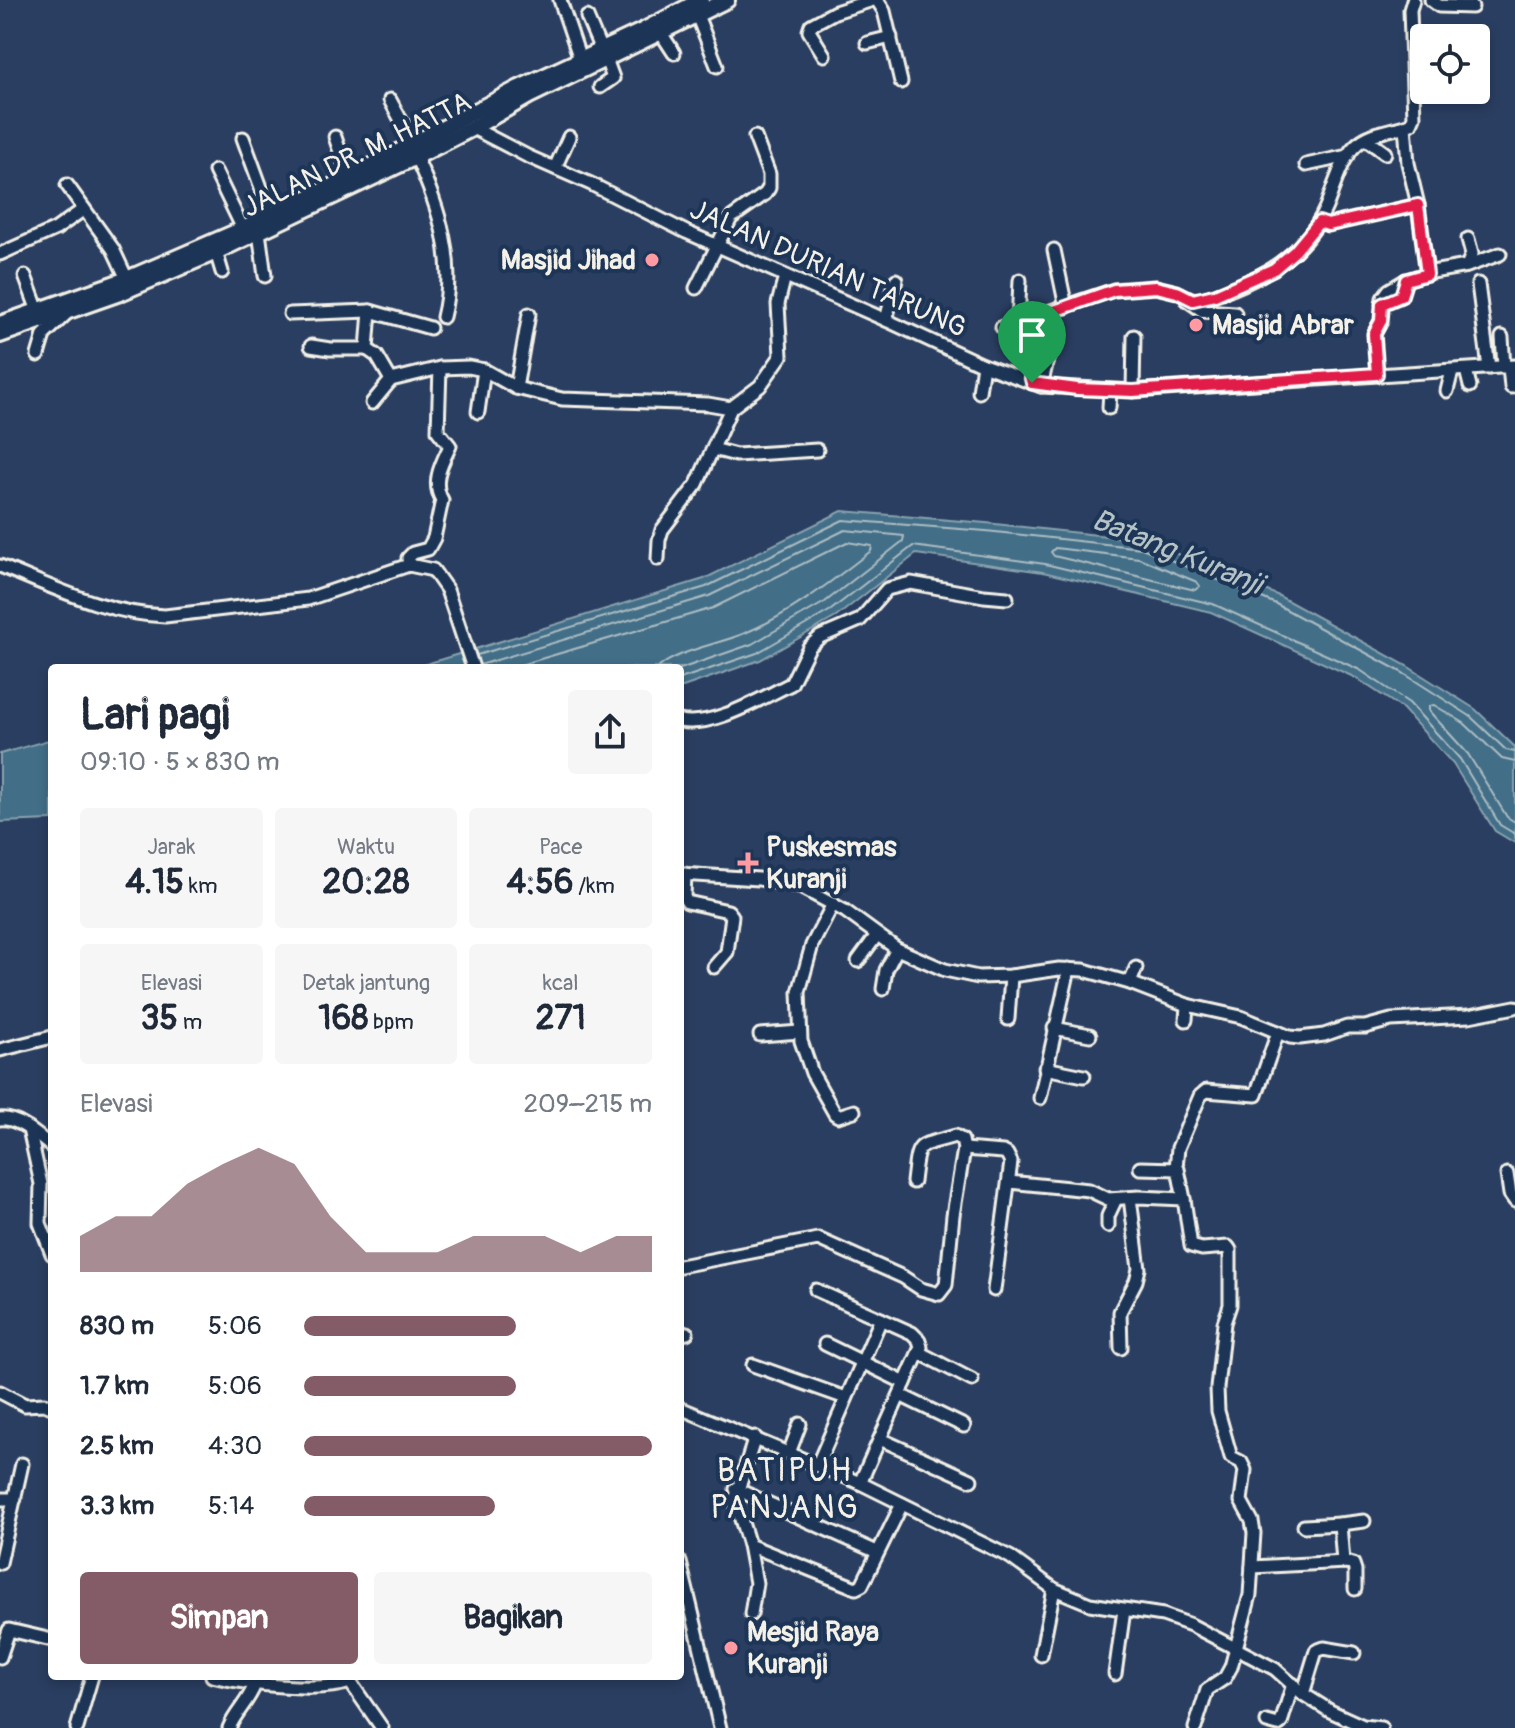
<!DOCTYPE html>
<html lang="id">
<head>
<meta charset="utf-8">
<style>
	body { margin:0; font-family:Pangolin,sans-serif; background:#f6f6f7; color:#1f2937; height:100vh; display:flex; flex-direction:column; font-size:30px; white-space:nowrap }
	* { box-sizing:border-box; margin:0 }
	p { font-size:26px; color:#747a83 }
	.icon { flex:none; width:44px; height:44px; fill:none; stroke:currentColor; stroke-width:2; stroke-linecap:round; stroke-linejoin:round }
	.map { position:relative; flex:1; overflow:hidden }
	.side { position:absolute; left:48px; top:664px; width:636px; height:1016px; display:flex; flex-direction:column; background:#fff; border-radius:8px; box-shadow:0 4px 12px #0003 }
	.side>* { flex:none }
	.fabs { position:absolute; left:1410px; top:24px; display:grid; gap:16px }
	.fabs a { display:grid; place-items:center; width:80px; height:80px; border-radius:8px; background:#fff; box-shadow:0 4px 12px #0003; font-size:40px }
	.pin { position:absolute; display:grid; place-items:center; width:68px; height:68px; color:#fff; margin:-82px -34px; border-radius:50% 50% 50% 0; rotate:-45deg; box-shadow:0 0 8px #0007 }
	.pin .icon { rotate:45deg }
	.round { display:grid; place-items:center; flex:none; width:84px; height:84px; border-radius:8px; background:#f6f6f7 }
	.headline { display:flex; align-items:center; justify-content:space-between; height:136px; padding:0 32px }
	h1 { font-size:44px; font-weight:800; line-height:60px }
	.metrics { display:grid; grid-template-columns:repeat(3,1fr); gap:12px; height:136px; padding:8px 32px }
	.metrics div { display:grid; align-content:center; border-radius:8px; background:#f6f6f7; text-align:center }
	.metrics b { font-size:34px; font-weight:800 }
	.metrics small { font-size:22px; font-weight:400 }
	.metrics p { font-size:22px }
	.chart { height:224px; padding:16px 32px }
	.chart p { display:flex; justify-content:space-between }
	.chart svg { width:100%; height:144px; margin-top:8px; fill:#845c67; opacity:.7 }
	.primary-button { display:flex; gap:16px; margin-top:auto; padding:16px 32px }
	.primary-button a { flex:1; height:92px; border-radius:8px; background:#845c67; color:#fff; font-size:32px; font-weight:800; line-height:92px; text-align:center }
	.primary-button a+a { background:#f6f6f7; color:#1f2937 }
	ul { padding:0 32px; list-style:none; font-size:26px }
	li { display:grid; grid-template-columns:128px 96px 1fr; align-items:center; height:60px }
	li i { height:20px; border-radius:10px; background:#845c67 }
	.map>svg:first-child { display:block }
	.water { fill:#426e88; stroke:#89a2ae; stroke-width:2 }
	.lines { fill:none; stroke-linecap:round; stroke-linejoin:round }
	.shore { stroke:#adbdc2; stroke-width:2 }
	.minor-casing { stroke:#f4f1e8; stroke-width:17 }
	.major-casing { stroke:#f4f1e8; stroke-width:20 }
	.minor { stroke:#1d3557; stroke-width:11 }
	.major { stroke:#1d3557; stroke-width:14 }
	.route-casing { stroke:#fff; stroke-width:16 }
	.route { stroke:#e11d48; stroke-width:10 }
	.poi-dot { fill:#ff9aa2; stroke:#1d3557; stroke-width:3 }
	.labels { text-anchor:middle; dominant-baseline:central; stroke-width:8; stroke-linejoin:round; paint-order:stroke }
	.street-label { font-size:28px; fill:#f4f1e8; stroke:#1d3557 }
	.poi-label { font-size:28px; font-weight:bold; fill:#f4f1e8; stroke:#1d3557; text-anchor:start }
	.water-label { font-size:30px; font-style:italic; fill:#b6c3c6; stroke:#1d3557 }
	.quarter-label { font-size:32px; letter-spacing:2px; fill:#f4f1e8; stroke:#1d3557 }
</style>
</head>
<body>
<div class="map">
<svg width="1515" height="1728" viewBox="0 0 1515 1728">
	<rect width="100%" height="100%" fill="#2a3e61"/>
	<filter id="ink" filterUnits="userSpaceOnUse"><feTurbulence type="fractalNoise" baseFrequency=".0125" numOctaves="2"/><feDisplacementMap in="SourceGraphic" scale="16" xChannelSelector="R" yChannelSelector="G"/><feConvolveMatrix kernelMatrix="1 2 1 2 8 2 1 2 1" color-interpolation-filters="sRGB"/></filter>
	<g filter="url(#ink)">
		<g class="water">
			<path d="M842,511l144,12 158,17 135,56 128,70 68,43 40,38v96l-20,-12 -42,-67 -50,-55 -47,-31 -145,-66 -168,-40 -127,-18 -80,63 -76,43 -80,28v-20h-267l291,-89z"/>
			<path d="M52,739v81l-52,2v-68z"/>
		</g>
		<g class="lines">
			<g class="shore">
				<path d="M1055,548l84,10 58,24 3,4 -5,4 -141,-34 -3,-4z"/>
				<path d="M477,655l229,-68 137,-67 143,11 156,17 134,56 127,69 67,43 36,34 9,2"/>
				<path d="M480,665l229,-69 136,-66 59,6 -1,5 -78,61 -73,42 -72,25"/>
				<path d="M510,668l203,-60 134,-66 25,4 -1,5c-39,30 -80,63 -126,82 -25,11 -67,17 -87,35"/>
				<path d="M680,679l77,-26 74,-43 82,-64 132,18 168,40 147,66 49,33 51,56 40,66 15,9"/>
				<path d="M1515,762l-13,-3 -38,-36 -30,-18 -5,1v5l39,43 39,63 8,5"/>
			</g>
			<g class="minor-casing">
				<g id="minor">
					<path d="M560,0l20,59"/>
					<path d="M877,0l7,11 17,71"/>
					<path d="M1431,0l8,6 33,1"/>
					<path d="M697,15l20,51"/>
					<path d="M587,17l14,33"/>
					<path d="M661,33l13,20"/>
					<path d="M867,43l24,-6"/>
					<path d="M824,55l-15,-24 2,-6 24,-13 38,-12"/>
					<path d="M600,87l13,-9 -7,-19"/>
					<path d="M390,100l24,44"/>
					<path d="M1405,126l3,37 10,42 9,69"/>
					<path d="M473,128l54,28 64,28 95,48 200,88 97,45 58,21 92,5 382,-25"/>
					<path d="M335,137l14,41"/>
					<path d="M243,138l28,77"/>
					<path d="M1367,140l18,13"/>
					<path d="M416,157c23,50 41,105 27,160"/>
					<path d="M1306,165l42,-9"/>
					<path d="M555,168l14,-31"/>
					<path d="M215,171l28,58"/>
					<path d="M67,185l46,64 14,30"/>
					<path d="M1319,222l9,3 90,-20"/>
					<path d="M259,232l6,44"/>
					<path d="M1054,250l12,57"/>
					<path d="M216,252l6,20"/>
					<path d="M0,254l56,-25 28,-20"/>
					<path d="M1467,266l5,-12 -4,-15"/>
					<path d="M25,276l13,35"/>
					<path d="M1020,280l-2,44 14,59"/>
					<path d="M1478,284l11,84"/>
					<path d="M696,288l35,-70 34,-24 4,-6v-14l-14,-37"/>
					<path d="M1187,300l16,11 32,2"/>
					<path d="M1382,304l19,-8 5,-16"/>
					<path d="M370,311l-3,38 10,7 14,24 49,-12 29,-1 15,3 32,18 46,11 146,5 23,4"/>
					<path d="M290,314l80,-3 60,17"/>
					<path d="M886,320l10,-40"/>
					<path d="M1002,327l112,-37 42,-3 21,5 16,8 10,-1c50,-15 102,-42 123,-92 7,-17 16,-49 29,-61 15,-15 37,-15 56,-22l3,-7 -4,-107 3,-10"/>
					<path d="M1502,337l2,30"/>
					<path d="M311,346l19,3h37"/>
					<path d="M38,355l6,-20 22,-21"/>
					<path d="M1509,367l2,20"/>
					<path d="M1466,370l4,16"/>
					<path d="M1377,374l-3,-40 7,-13 2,-23 6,-8 17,-10 26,-8 35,-6 33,-12"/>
					<path d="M1041,386l8,-34 7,-7"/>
					<path d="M516,388l13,-74"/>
					<path d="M1133,391l1,-55"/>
					<path d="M1447,391l5,-20"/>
					<path d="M979,392l4,-27"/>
					<path d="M372,403l19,-23"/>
					<path d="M1109,408l1,-17"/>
					<path d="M478,412l6,-42"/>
					<path d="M713,449l23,6 81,-5"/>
					<path d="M658,559l1,-19 3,-10 35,-46 34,-76 29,-22 21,-30 -3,-52 7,-28"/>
					<path d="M409,565l-1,-7 5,-5 15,-4 6,-11 8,-38c-11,-18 0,-37 8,-54l-12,-15 2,-63"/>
					<path d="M0,566c53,21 107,48 165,50l143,-17 101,-34 24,5 14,20 26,78"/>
					<path d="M680,721c33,7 81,-23 111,-37l18,-37 11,-10 40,-17 27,-31 24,-6 73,13 23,2"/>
					<path d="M680,874l79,5 41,8 45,24 52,38 48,21 33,7 33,-1 48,-7 25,1 46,13 57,22 54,12 49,20 10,1 24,-3 23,-8h18l26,-7 78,-4 46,-9"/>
					<path d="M685,874l-1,23 3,5 41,9 4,5 -5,36 -13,15"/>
					<path d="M833,904l-21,41 -13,47 2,49 11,32 23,41 3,2 16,-5"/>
					<path d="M858,961l19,-26"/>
					<path d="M1130,983l6,-15"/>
					<path d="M883,989l3,-19 11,-21"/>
					<path d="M1008,1019l3,-43"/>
					<path d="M1186,1020l1,-15"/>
					<path d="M1054,1028l36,7"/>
					<path d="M760,1035l40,-3"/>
					<path d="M0,1050l52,-13"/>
					<path d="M1045,1068l39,8"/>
					<path d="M1040,1098l29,-129"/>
					<path d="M0,1119c18,-2 38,17 52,28"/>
					<path d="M29,1129l12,55 -1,39 12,31"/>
					<path d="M964,1149l39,3 4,2 4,8 -17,128"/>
					<path d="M1140,1168l38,1 6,30"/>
					<path d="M1176,1168l2,-20 22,-52 6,-5 50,4 22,-63"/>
					<path d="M1507,1174l3,20 5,7"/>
					<path d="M1009,1182l80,8 19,9 31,-2 45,2 7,47 11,3 26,-2 2,3v55l-6,18 -7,65 1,23 13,46 10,5 4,8 -4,31 11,20 2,12 -4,62 -19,72 -6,11 -18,12 -12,38"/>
					<path d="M1108,1226v-10l8,-17"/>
					<path d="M680,1266l138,-27 85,38 18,12 18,5 7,-9 7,-70 11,-66 -2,-9 -7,-4c-39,12 -37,2 -42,46"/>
					<path d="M816,1290l96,43 7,7 2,7 -61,136"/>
					<path d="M680,1334l7,-1"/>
					<path d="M825,1344l80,39"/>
					<path d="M1121,1348l-1,-36 16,-31 3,-12 -9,-71"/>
					<path d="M920,1353l52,27"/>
					<path d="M753,1365l93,33"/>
					<path d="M0,1392l25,13 19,-1 8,3"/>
					<path d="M900,1395l64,31"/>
					<path d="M680,1408l180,75 150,74 44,32 36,15 73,11 28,10 84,44 28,25 27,17 33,15 18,2"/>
					<path d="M755,1437l-20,63 14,45 107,43 6,-3 40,-81"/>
					<path d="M880,1439l91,41"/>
					<path d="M789,1453l11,-29"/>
					<path d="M817,1466l64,-147"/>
					<path d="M736,1489l141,63"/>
					<path d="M0,1499h15"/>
					<path d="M1304,1526l36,-2"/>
					<path d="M749,1545l7,38 -5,31"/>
					<path d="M680,1562l40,166"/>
					<path d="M1343,1562l-3,-38 24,-3"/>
					<path d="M0,1563l22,-99"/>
					<path d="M1252,1567l94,-5 7,2 2,6v19"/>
					<path d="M1041,1655l13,-66"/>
					<path d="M0,1657l9,-27 43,10"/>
					<path d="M1115,1674l9,-64"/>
					<path d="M212,1676c33,8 107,17 138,6"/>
					<path d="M346,1676l36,52"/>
					<path d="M1303,1694l13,-43 8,-3 30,5"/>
					<path d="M1267,1722l11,3 3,-2 12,-39"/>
					<path d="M77,1728l15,-52"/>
					<path d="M229,1728c7,-17 19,-25 26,-44"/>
				</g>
			</g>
			<g class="major-casing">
				<g id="major">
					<path d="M0,324l127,-45 116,-50 106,-51 170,-90 125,-58 57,-30"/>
					<path d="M0,335l120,-42 96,-41 200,-95 57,-29 56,-32 198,-96"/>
				</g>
			</g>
			<use href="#minor" class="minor"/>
			<use href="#major" class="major"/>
		</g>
	</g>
	<g class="lines" filter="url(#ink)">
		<g class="route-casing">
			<path id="route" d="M1418,205l9,69 -21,6 -5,16 -19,8 -1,17 -7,13 3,40 -244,17 -56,-2 -45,-6 -14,-59 96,-34 42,-3 21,5 16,8 22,-5 59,-26 21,-18 24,-29 9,3z"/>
		</g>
		<use href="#route" class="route"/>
	</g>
	<g class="poi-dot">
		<circle cx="652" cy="260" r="8"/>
		<circle cx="1196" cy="325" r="8"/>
		<path d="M744 851h8v8h8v8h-8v8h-8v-8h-8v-8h8z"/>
		<circle cx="731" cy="1648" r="8"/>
	</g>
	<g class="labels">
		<g class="street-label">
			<text transform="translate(357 155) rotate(-26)">JALAN DR. M. HATTA</text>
			<text transform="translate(828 269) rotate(24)">JALAN DURIAN TARUNG</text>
		</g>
		<g class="poi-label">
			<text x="636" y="260" text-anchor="end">Masjid Jihad</text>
			<text x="1212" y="325">Masjid Abrar</text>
			<text x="766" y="847">Puskesmas<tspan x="766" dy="32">Kuranji</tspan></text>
			<text x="747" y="1632">Mesjid Raya<tspan x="747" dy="32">Kuranji</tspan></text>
		</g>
		<g class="water-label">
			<text transform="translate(1177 552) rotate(22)">Batang Kuranji</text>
		</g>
		<g class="quarter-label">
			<text x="785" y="1471">BATIPUH<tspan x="785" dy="37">PANJANG</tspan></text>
		</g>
	</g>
</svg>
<div class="fabs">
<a><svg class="icon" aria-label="locate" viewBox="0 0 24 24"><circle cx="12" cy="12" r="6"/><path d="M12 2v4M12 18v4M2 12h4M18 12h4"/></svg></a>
</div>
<div class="pin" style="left:1032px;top:383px;background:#1e9e55"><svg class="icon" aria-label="arrive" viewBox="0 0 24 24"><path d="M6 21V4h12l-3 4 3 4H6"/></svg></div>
<section class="side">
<div class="headline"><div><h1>Lari pagi</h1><p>09:10 · 5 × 830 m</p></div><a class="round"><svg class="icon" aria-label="share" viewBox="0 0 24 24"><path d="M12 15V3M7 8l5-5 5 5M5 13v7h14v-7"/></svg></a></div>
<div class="metrics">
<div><p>Jarak</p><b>4.15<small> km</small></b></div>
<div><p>Waktu</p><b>20:28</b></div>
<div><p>Pace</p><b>4:56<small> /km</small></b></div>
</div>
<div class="metrics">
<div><p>Elevasi</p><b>35<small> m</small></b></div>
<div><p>Detak jantung</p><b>168<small> bpm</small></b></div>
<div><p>kcal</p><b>271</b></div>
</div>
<div class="chart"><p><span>Elevasi</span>209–215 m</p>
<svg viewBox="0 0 160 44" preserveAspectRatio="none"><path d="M0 44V33L10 27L20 27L30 17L40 11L50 6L60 11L70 27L80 38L90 38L100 38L110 33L120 33L130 33L140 38L150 33L160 33V44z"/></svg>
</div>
<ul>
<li><b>830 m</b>5:06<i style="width:61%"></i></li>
<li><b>1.7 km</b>5:06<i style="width:61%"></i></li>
<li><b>2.5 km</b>4:30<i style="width:100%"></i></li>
<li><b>3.3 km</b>5:14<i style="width:55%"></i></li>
</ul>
<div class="primary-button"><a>Simpan</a><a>Bagikan</a></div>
</section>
</div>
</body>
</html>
